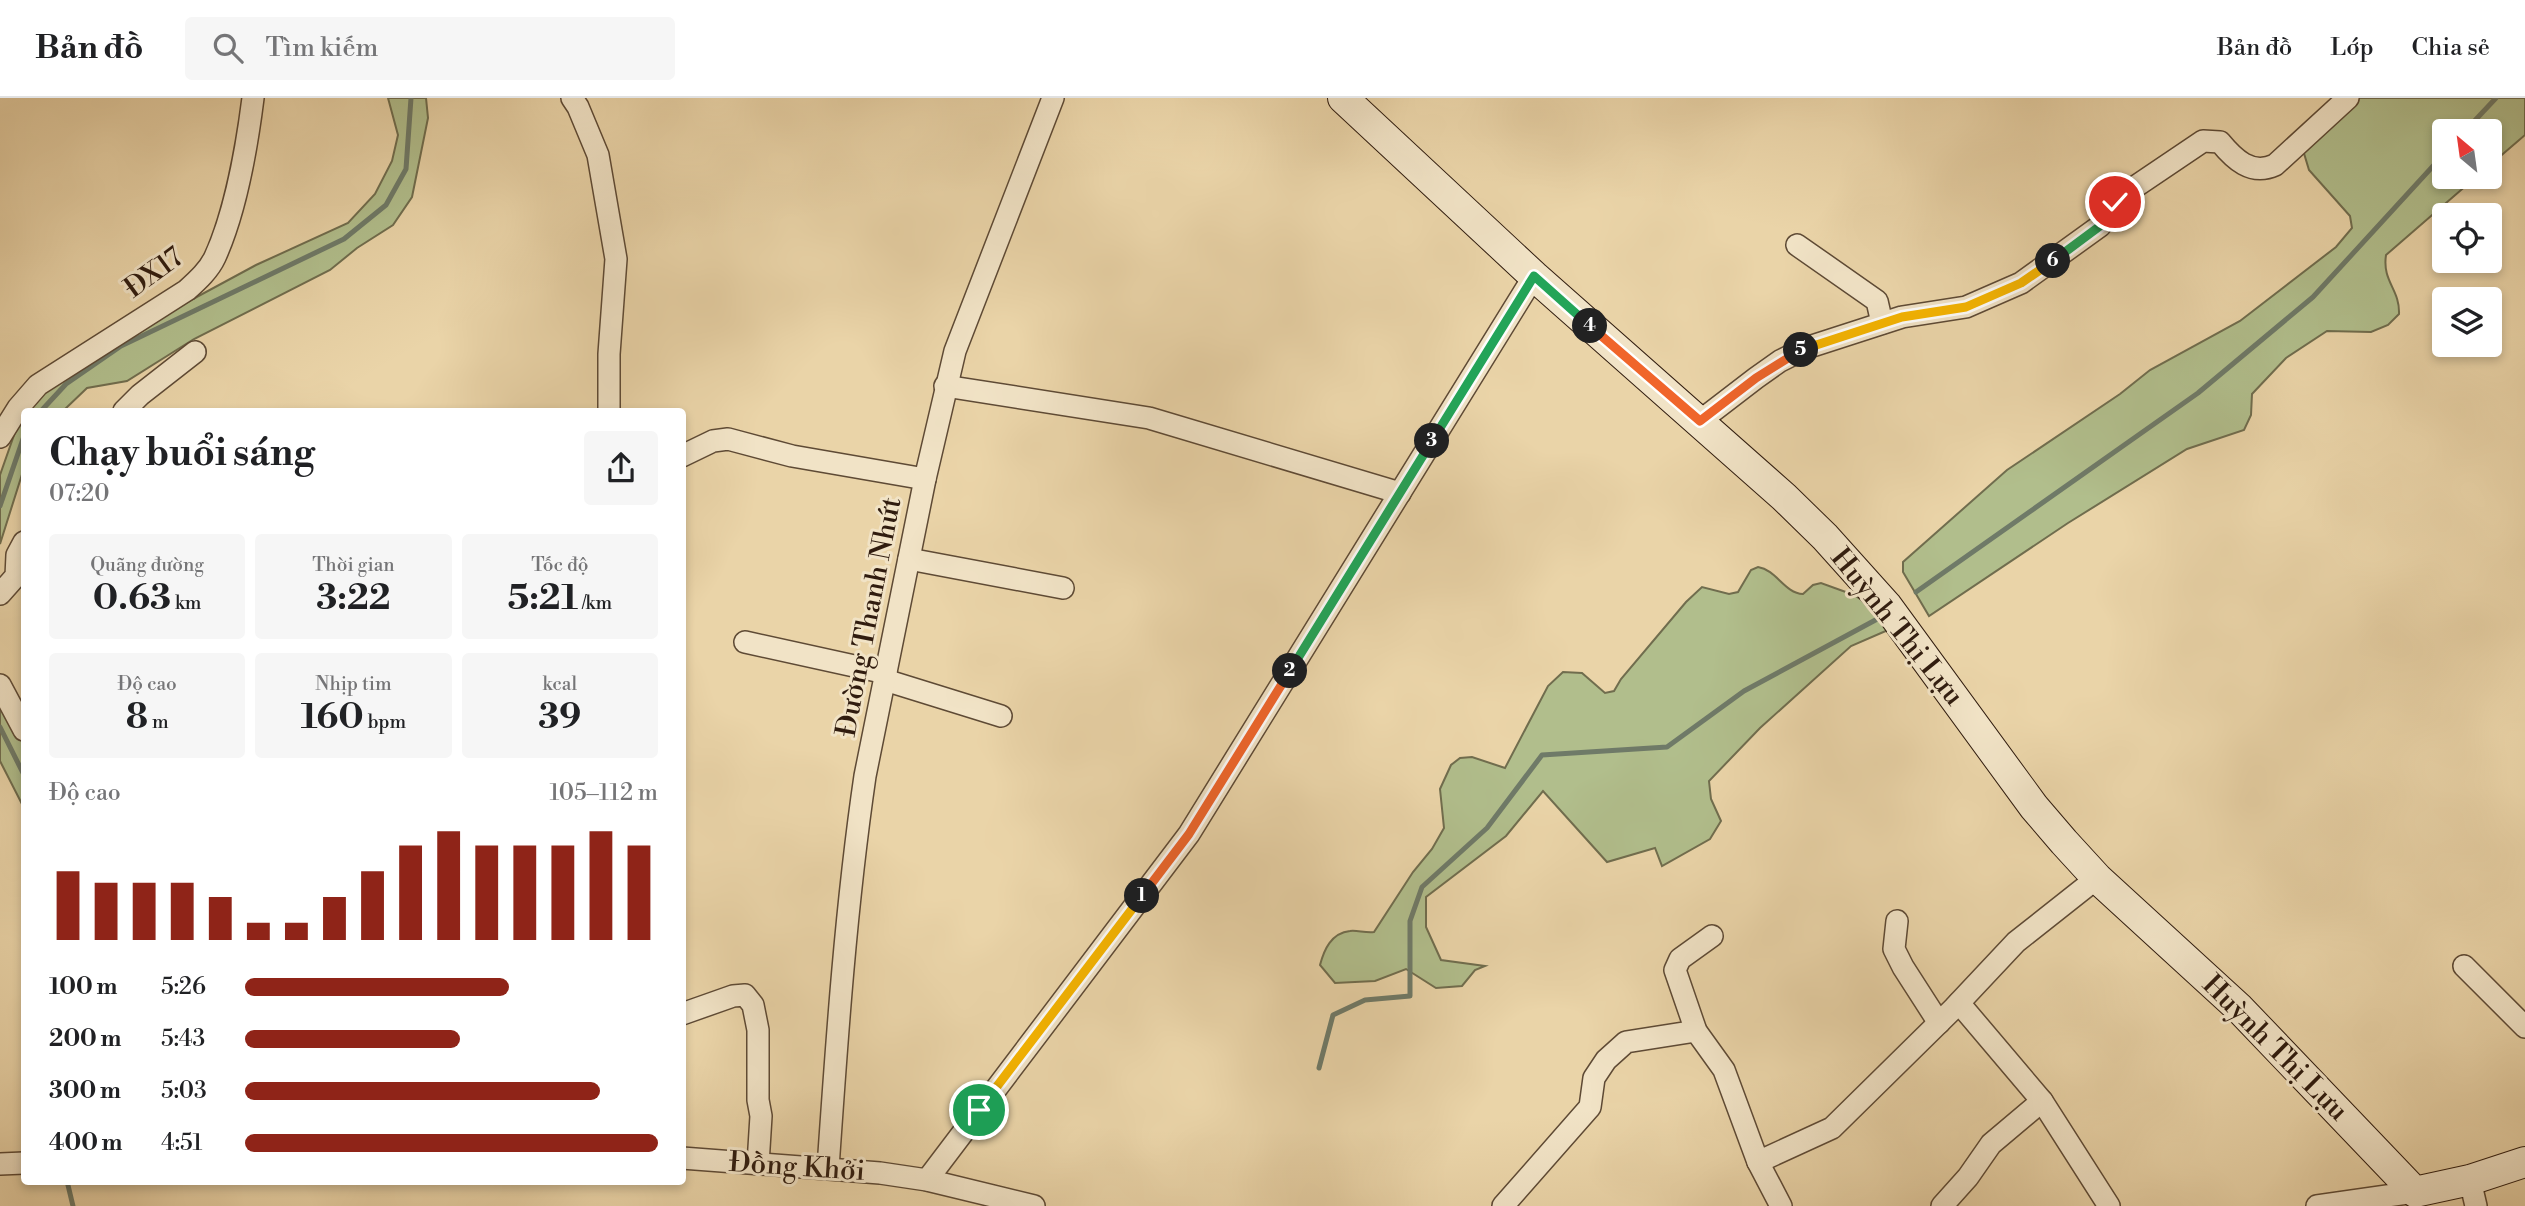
<!DOCTYPE html>
<html lang="vi">
<head>
<meta charset="utf-8">
<style>
	body { margin:0; font-family:"Libre Bodoni",serif; background:#f6f6f6; color:#202124; height:100vh; display:flex; flex-direction:column; font-size:26px; white-space:nowrap }
	* { box-sizing:border-box; margin:0 }
	p { font-size:23px; color:#757577 }
	.icon { flex:none; width:38px; height:38px; fill:none; stroke:currentColor; stroke-width:2; stroke-linecap:round; stroke-linejoin:round }
	.map { position:relative; flex:1; overflow:hidden }
	.panel { position:absolute; left:21px; top:310px; width:665px; height:777px; display:flex; flex-direction:column; background:#fff; border-radius:7px; box-shadow:0 4px 10px #0003 }
	.panel>* { flex:none }
	.needle { width:46px; rotate:331deg }
	.tools { position:absolute; left:2432px; top:21px; display:grid; gap:14px }
	.tools a { display:grid; place-items:center; width:70px; height:70px; border-radius:7px; background:#fff; box-shadow:0 4px 10px #0003; font-size:35px }
	.pin { position:absolute; display:grid; place-items:center; width:60px; height:60px; color:#fff; margin:-30px; border:4px solid #fff; border-radius:50%; box-shadow:0 2px 7px #0007 }
	.km { position:absolute; width:35px; height:35px; margin:-18px; border-radius:50%; background:#222; color:#fff; font-size:19px; line-height:35px; text-align:center }
	.round { display:grid; place-items:center; flex:none; width:74px; height:74px; border-radius:7px; background:#f6f6f6 }
	.overview { display:flex; align-items:center; justify-content:space-between; height:119px; padding:0 28px }
	h1 { font-size:38px; font-weight:700; line-height:52px }
	.metrics { display:grid; grid-template-columns:repeat(3,1fr); gap:10px; height:119px; padding:7px 28px }
	.metrics div { display:grid; align-content:center; border-radius:7px; background:#f6f6f6; text-align:center }
	.metrics b { font-size:35px; font-weight:700 }
	.metrics small { font-size:19px; font-weight:400 }
	.metrics p { font-size:19px }
	.chart { height:196px; padding:14px 28px }
	.chart p { display:flex; justify-content:space-between }
	.chart svg { width:100%; height:126px; margin-top:7px; stroke:#8f2418; stroke-width:6 }
	ul { padding:0 28px; list-style:none; font-size:23px }
	li { display:grid; grid-template-columns:112px 84px 1fr; align-items:center; height:52px }
	li i { height:18px; border-radius:9px; background:#8f2418 }
	header { display:flex; align-items:center; gap:42px; box-sizing:border-box; height:98px; padding:0 35px; background:#fff; border-bottom:2px solid #e0e0e0 }
	header strong { font-size:33px }
	nav { display:flex; gap:38px; margin-inline-start:auto; font-size:24px }
	.search { width:490px; height:63px; background:#f6f6f6; display:flex; align-items:center; gap:18px; box-sizing:border-box; padding:0 24px; border-radius:7px; color:#757577; font-size:26px }
	.map>svg:first-child { display:block }
	.green { fill:#b1be8c; stroke:#706d4e; stroke-width:2 }
	.lines { fill:none; stroke-linecap:round; stroke-linejoin:round }
	.stream { stroke:#6f7a68; stroke-width:5 }
	.street-casing { stroke:#5e4a35; stroke-width:24 }
	.secondary-casing { stroke:#301c0f; stroke-width:32 }
	.street { stroke:#f1e3c6; stroke-width:21 }
	.secondary { stroke:#f1e3c6; stroke-width:30 }
	.split-1-casing { stroke:#fff; stroke-width:14 }
	.split-2-casing { stroke:#fff; stroke-width:14 }
	.split-3-casing { stroke:#fff; stroke-width:14 }
	.split-4-casing { stroke:#fff; stroke-width:14 }
	.split-5-casing { stroke:#fff; stroke-width:14 }
	.split-6-casing { stroke:#fff; stroke-width:14 }
	.split-7-casing { stroke:#fff; stroke-width:14 }
	.split-1 { stroke:#f5b400; stroke-width:9 }
	.split-2 { stroke:#f0652b; stroke-width:9 }
	.split-3 { stroke:#22a559; stroke-width:9 }
	.split-4 { stroke:#22a559; stroke-width:9 }
	.split-5 { stroke:#f0652b; stroke-width:9 }
	.split-6 { stroke:#f5b400; stroke-width:9 }
	.split-7 { stroke:#22a559; stroke-width:9 }
	.labels { text-anchor:middle; dominant-baseline:central; stroke-width:6; stroke-linejoin:round; paint-order:stroke }
	.street-label { font-size:28px; fill:#301c0f; stroke:#f1e3c6 }
</style>
</head>
<body>
<header>
<strong>Bản đồ</strong>
<div class="search"><svg class="icon" aria-label="search" viewBox="0 0 24 24"><circle cx="10" cy="10" r="6"/><path d="M15 15l6 6"/></svg>Tìm kiếm</div>
<nav><a>Bản đồ</a><a>Lớp</a><a>Chia sẻ</a></nav>
</header>
<div class="map">
<svg width="2525" height="1108" viewBox="0 0 2525 1108">
	<rect width="100%" height="100%" fill="#ead4a8"/>
	<filter id="stains"><feTurbulence type="fractalNoise" baseFrequency=".00286" numOctaves="4"/><feColorMatrix values="0 0 0 0 .2 0 0 0 0 .09 0 0 0 0 .02 0 0 0 .5 -.17"/></filter>
	<radialGradient id="worn" r=".72"><stop offset=".6" stop-color="#630" stop-opacity="0"/><stop offset="1" stop-color="#630" stop-opacity=".3"/></radialGradient>
	<g class="green">
		<path d="M388,0h38l2,20 -16,79 -19,28 -36,23 -27,22 -136,69 -67,42 -40,7 -24,23h-36l20,-24 44,-33 165,-89 92,-42 27,-29 17,-33 6,-26z"/>
		<path d="M2357,0h168v37l-35,30v-34h-45v46h31l-90,78c-4,27 14,34 13,59l-11,11 -17,7 -44,-1 -41,27 -34,36 -1,21 -7,15 -57,19 -119,74 -139,93 -26,-44v-10l104,-92 113,-76 30,-24 90,-49 96,-74 16,-19 -2,-12 -41,-46 -6,-20z"/>
		<path d="M24,317v53l-24,76v-69l19,-54z"/>
		<path d="M1758,469c19,3 26,26 45,27l10,-9 8,-2 33,12 14,9 20,26 -37,16 -91,82 -51,53 2,18 10,22 -11,18 -48,27 -7,-18 -48,14 -64,-71 -37,45 -80,61v30l15,33 44,6 -10,4 -13,16 -26,2 -30,-19 -31,12 -40,2 -15,-18c4,-15 11,-32 30,-34 7,-1 15,2 24,1l39,-60 19,-23 12,-21 -4,-39 11,-24 9,-7 12,-1 33,11 43,-82 15,-14 19,1 23,20 9,-2 7,-12 65,-77 16,-15 27,7 9,-2 13,-22z"/>
		<path d="M0,604l24,39v67l-24,-47z"/>
	</g>
	<g class="lines">
		<g class="stream">
			<path d="M2465,33l31,-33"/>
			<path d="M41,313l25,-27 55,-38 223,-107 42,-34 20,-36 5,-71"/>
			<path d="M0,408l24,-70"/>
			<path d="M1916,494l282,-199 115,-96 132,-144"/>
			<path d="M0,629l24,48"/>
			<path d="M1319,970l14,-53 32,-15 45,-4v-75l12,-34 65,-59 55,-73 125,-8 77,-56 137,-74"/>
			<path d="M67,1083l6,25"/>
		</g>
		<g class="street-casing">
			<g id="street">
				<path d="M572,0l6,9 20,48 18,104 -7,95v57"/>
				<path d="M1797,147l80,56 5,22"/>
				<path d="M945,288l204,32 251,75"/>
				<path d="M124,313l16,-16 55,-43"/>
				<path d="M1700,323l56,-43 24,-17 26,-13 96,-31 64,-10 55,-24 79,-57 20,-29 83,-56 17,1c14,17 31,34 55,23l73,-67"/>
				<path d="M0,339l18,-29 20,-23 149,-95c11,-10 22,-20 28,-33 20,-44 32,-111 38,-159"/>
				<path d="M682,358l31,-15 15,-2 64,17 133,23"/>
				<path d="M909,461l154,29"/>
				<path d="M0,496l16,-18 1,-21 7,-13"/>
				<path d="M745,544l141,31"/>
				<path d="M885,582l116,36"/>
				<path d="M0,587l24,45"/>
				<path d="M1897,823l-3,28 9,18 36,56"/>
				<path d="M1712,838l-32,23 -5,11 21,61 28,39 34,92 23,44"/>
				<path d="M2464,868l61,61"/>
				<path d="M1959,905l83,98 67,105"/>
				<path d="M682,916l51,-18 12,-1 8,10 5,25v70l3,16 -3,48"/>
				<path d="M682,1060l198,15 47,7 107,26"/>
				<path d="M1758,1064l74,-34 122,-120 62,-66 81,-64"/>
				<path d="M0,1066l24,-1"/>
				<path d="M828,1070c9,-131 18,-262 37,-392l60,-297 30,-128 98,-253"/>
				<path d="M927,1082l262,-346 345,-558"/>
				<path d="M2470,1082l6,26"/>
				<path d="M1503,1108l87,-99 4,-29 12,-18 20,-18 70,-11"/>
				<path d="M1942,1108l26,-29 23,-33 51,-43"/>
				<path d="M2317,1108l98,-14"/>
			</g>
		</g>
		<g class="secondary-casing">
			<path id="secondary" d="M1343,0l191,178 250,221 41,40 62,69 147,201 30,35 33,36 142,130 176,184 55,-12 55,-18"/>
		</g>
		<use href="#street" class="street"/>
		<use href="#secondary" class="secondary"/>
	</g>
	<g class="lines">
		<g class="split-1-casing">
			<path id="split-1" d="M979,1012l163,-214"/>
		</g>
		<g class="split-2-casing">
			<path id="split-2" d="M1142,798l47,-62 101,-163"/>
		</g>
		<g class="split-3-casing">
			<path id="split-3" d="M1290,573l142,-230"/>
		</g>
		<g class="split-4-casing">
			<path id="split-4" d="M1432,343l102,-165 56,50"/>
		</g>
		<g class="split-5-casing">
			<path id="split-5" d="M1590,228l110,95 56,-43 45,-28"/>
		</g>
		<g class="split-6-casing">
			<path id="split-6" d="M1801,252l101,-33 64,-10 55,-24 32,-22"/>
		</g>
		<g class="split-7-casing">
			<path id="split-7" d="M2053,163l47,-35 15,-24"/>
		</g>
		<use href="#split-1" class="split-1"/>
		<use href="#split-2" class="split-2"/>
		<use href="#split-3" class="split-3"/>
		<use href="#split-4" class="split-4"/>
		<use href="#split-5" class="split-5"/>
		<use href="#split-6" class="split-6"/>
		<use href="#split-7" class="split-7"/>
	</g>
	<g class="labels">
		<g class="street-label">
			<text transform="translate(154 175) rotate(-36)">ĐX17</text>
			<text transform="translate(869 519) rotate(-79)">Đường Thanh Nhứt</text>
			<text transform="translate(1897 529) rotate(51)">Huỳnh Thị Lựu</text>
			<text transform="translate(2275 950) rotate(45)">Huỳnh Thị Lựu</text>
			<text transform="translate(797 1069) rotate(4)">Đồng Khởi</text>
		</g>
	</g>
	<rect width="100%" height="100%" filter="url(#stains)"/>
	<rect width="100%" height="100%" fill="url(#worn)"/>
</svg>
<div class="tools">
<a><svg class="needle" viewBox="-14 -14 28 28"><path d="M0-13l5 13h-10z" fill="#e53935"/><path d="M0 13l5-13h-10z" fill="#757577"/></svg></a>
<a><svg class="icon" aria-label="locate" viewBox="0 0 24 24"><circle cx="12" cy="12" r="6"/><path d="M12 2v4M12 18v4M2 12h4M18 12h4"/></svg></a>
<a><svg class="icon" aria-label="layers" viewBox="0 0 24 24"><path d="M12 4l9 5-9 5-9-5zM3 14l9 5 9-5"/></svg></a>
</div>
<div class="pin" style="left:979px;top:1012px;background:#1e9e55"><svg class="icon" aria-label="arrive" viewBox="0 0 24 24"><path d="M6 21V4h12l-3 4 3 4H6"/></svg></div>
<div class="pin" style="left:2115px;top:104px;background:#d93025"><svg class="icon" aria-label="check" viewBox="0 0 24 24"><path d="M5 12l5 5 9-10"/></svg></div>
<b class="km" style="left:1142px;top:798px">1</b>
<b class="km" style="left:1290px;top:573px">2</b>
<b class="km" style="left:1432px;top:343px">3</b>
<b class="km" style="left:1590px;top:228px">4</b>
<b class="km" style="left:1801px;top:252px">5</b>
<b class="km" style="left:2053px;top:163px">6</b>
<section class="panel">
<div class="overview"><div><h1>Chạy buổi sáng</h1><p>07:20</p></div><a class="round"><svg class="icon" aria-label="share" viewBox="0 0 24 24"><path d="M12 15V3M7 8l5-5 5 5M5 13v7h14v-7"/></svg></a></div>
<div class="metrics">
<div><p>Quãng đường</p><b>0.63<small> km</small></b></div>
<div><p>Thời gian</p><b>3:22</b></div>
<div><p>Tốc độ</p><b>5:21<small> /km</small></b></div>
</div>
<div class="metrics">
<div><p>Độ cao</p><b>8<small> m</small></b></div>
<div><p>Nhịp tim</p><b>160<small> bpm</small></b></div>
<div><p>kcal</p><b>39</b></div>
</div>
<div class="chart"><p><span>Độ cao</span>105–112 m</p>
<svg viewBox="0 0 160 44" preserveAspectRatio="none"><path d="M5 44V20M15 44V24M25 44V24M35 44V24M45 44V29M55 44V38M65 44V38M75 44V29M85 44V20M95 44V11M105 44V6M115 44V11M125 44V11M135 44V11M145 44V6M155 44V11"/></svg>
</div>
<ul>
<li><b>100 m</b>5:26<i style="width:64%"></i></li>
<li><b>200 m</b>5:43<i style="width:52%"></i></li>
<li><b>300 m</b>5:03<i style="width:86%"></i></li>
<li><b>400 m</b>4:51<i style="width:100%"></i></li>
</ul>
</section>
</div>
</body>
</html>
